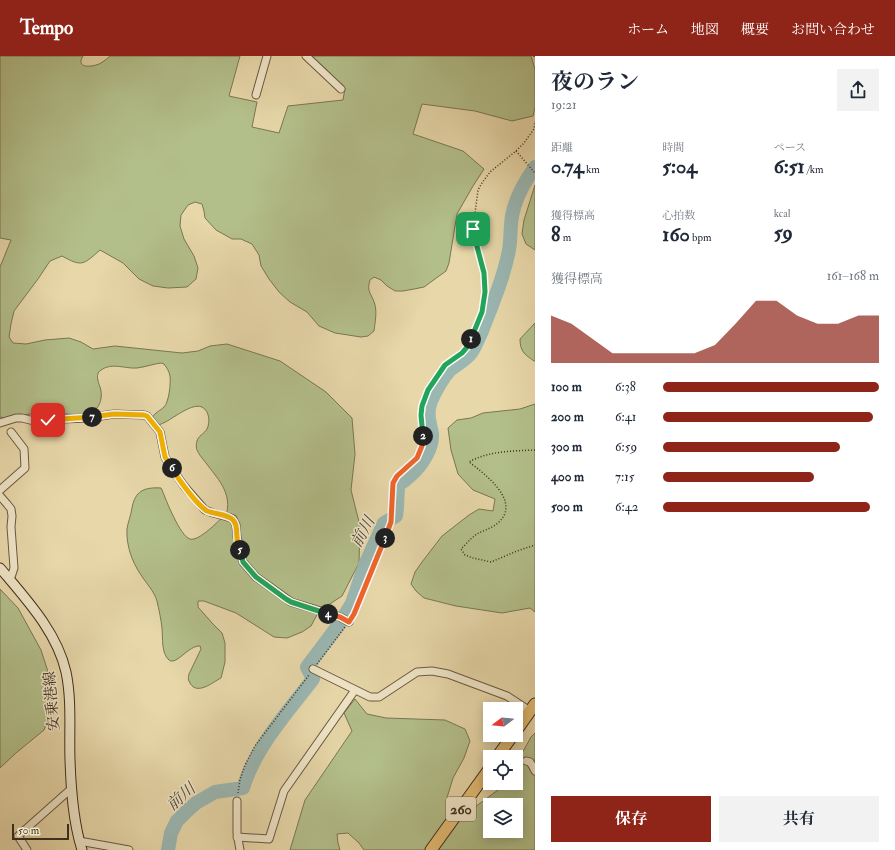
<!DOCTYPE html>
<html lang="ja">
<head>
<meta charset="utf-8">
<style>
	body { margin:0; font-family:"IM FELL Double Pica","Noto Serif JP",serif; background:#f2f2f3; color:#1f2937; height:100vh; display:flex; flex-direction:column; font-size:15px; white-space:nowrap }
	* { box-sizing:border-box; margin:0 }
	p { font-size:13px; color:#747a83 }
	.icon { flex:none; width:22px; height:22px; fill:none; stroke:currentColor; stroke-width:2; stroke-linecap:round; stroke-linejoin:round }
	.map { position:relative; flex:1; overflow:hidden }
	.details { display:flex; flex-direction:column; background:#fff; width:360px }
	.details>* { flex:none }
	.needle { width:26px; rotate:254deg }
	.fabs { position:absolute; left:483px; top:646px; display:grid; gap:8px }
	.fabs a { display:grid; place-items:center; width:40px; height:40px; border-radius:0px; background:#fff; box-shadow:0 2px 10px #0003; font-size:20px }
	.scale { position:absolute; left:12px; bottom:10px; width:57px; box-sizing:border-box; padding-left:4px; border:2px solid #402e1f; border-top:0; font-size:11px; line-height:14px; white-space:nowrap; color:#402e1f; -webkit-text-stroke:3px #efe5c7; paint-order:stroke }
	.pin { position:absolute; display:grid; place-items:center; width:34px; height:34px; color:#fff; margin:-17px; border-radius:8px; box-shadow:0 2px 6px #0006 }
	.km { position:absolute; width:20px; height:20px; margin:-10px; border-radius:50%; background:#222; color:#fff; font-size:11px; line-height:20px; text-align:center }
	.round { display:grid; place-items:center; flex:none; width:42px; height:42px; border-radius:0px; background:#f2f2f3 }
	.headline { display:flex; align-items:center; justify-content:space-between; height:68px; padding:0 16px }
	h1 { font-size:22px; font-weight:700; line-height:30px }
	.figures { display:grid; grid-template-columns:repeat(3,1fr); gap:6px; height:68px; padding:4px 16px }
	.figures div { display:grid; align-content:center }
	.figures b { font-size:20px; font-weight:700 }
	.figures small { font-size:11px; font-weight:400 }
	.figures p { font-size:11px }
	.chart { height:112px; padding:8px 16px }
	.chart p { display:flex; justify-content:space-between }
	.chart svg { width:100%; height:72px; margin-top:4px; fill:#8f2418; opacity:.7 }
	.primary-button { display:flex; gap:8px; margin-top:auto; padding:8px 16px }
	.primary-button a { flex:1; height:46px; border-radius:0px; background:#8f2418; color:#fff; font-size:16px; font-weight:700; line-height:46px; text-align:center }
	.primary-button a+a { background:#f2f2f3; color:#1f2937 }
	ul { padding:0 16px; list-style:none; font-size:13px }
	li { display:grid; grid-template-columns:64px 48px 1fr; align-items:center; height:30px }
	li i { height:10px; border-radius:5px; background:#8f2418 }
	header { display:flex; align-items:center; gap:24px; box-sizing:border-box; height:56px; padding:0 20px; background:#8f2418; color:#fff }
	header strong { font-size:19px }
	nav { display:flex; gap:22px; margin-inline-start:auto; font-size:14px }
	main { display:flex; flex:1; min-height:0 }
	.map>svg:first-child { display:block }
	.green { fill:#b3bf8a; stroke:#7a7654; fill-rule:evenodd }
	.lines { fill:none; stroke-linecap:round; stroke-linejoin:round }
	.river { stroke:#9ab7b2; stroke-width:14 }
	.minor-casing { stroke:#6a5842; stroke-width:9 }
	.secondary-casing { stroke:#402e1f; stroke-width:11 }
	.trunk-casing { stroke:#402e1f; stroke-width:13 }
	.path { stroke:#402e1f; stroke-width:1.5; stroke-dasharray:1 2; stroke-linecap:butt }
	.minor { stroke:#efe5c7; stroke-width:7 }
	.secondary { stroke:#efe5c7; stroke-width:9 }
	.trunk { stroke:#e4bc74; stroke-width:11 }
	.split-1-casing { stroke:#fff; stroke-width:8 }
	.split-2-casing { stroke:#fff; stroke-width:8 }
	.split-3-casing { stroke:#fff; stroke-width:8 }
	.split-4-casing { stroke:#fff; stroke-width:8 }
	.split-5-casing { stroke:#fff; stroke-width:8 }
	.split-6-casing { stroke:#fff; stroke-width:8 }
	.split-7-casing { stroke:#fff; stroke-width:8 }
	.split-8-casing { stroke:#fff; stroke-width:8 }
	.split-1 { stroke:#22a559; stroke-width:5 }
	.split-2 { stroke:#22a559; stroke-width:5 }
	.split-3 { stroke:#f0652b; stroke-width:5 }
	.split-4 { stroke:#f0652b; stroke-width:5 }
	.split-5 { stroke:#22a559; stroke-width:5 }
	.split-6 { stroke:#f5b400; stroke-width:5 }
	.split-7 { stroke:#f5b400; stroke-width:5 }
	.split-8 { stroke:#f5b400; stroke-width:5 }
	.labels { text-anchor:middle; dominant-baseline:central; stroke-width:3; stroke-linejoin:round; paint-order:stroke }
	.shield { fill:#efe5c7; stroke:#746551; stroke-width:1 }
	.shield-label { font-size:14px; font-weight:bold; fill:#402e1f }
	.street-label { font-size:15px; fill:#402e1f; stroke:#efe5c7 }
	.water-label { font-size:16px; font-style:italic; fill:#52493c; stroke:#efe5c7 }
</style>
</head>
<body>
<header>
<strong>Tempo</strong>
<nav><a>ホーム</a><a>地図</a><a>概要</a><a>お問い合わせ</a></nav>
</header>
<main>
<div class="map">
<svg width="535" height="794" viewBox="0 0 535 794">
	<rect width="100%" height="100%" fill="#e7d7a9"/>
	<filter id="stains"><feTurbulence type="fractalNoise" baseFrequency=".005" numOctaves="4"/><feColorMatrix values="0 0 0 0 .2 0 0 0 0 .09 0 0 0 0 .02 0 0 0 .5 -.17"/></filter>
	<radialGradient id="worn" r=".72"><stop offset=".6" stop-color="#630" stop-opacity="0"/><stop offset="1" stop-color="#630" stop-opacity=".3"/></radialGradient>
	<g class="green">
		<path d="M0,0h83c-8,13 9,11 16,8 4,-2 8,-5 11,-8h130l-11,40 28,6 -5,25 27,6 9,-27 55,-6 2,-12 -33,-32h219l4,13v38l-2,9 -21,5 -37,-10 -53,-7 -9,30 50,17 21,18 -11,17 -16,28 -8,49 -3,8 -22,16 -10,2 -11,2h-8l-8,-5 -6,-6 -7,-3 -4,3c-4,13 2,13 5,25 2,8 0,18 -1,26l-6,5 -7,1 -26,-4 -16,-7 -12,-14 -17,-10 -11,-10 -10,-13 -8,-13 -2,-11 -7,-11 -11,-5h-9l-7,-4 -9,-5 -11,-12 -1,-7 -2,-7 -7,-2 -7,3 -7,10 -1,11 4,13 10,17 4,12 -2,11 -9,8 -19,1 -15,-2 -14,-7 -16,-16 -23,-13c-17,15 -18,17 -38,6l-12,5 -12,18 -24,32 -3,13 -2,13 4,6 13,1 19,-4 24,-2 12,4 12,7 22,-3 67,7 16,-2 12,-5 17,-2 53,17 46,31 26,26 3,36 -4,36 9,36 -1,37 -17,33 -23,15 -8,15 -9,6 -15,6 -13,-1 -38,-24 -32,-12h-6v6l15,17 9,9 3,10v19l-4,16c-8,4 -24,18 -31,5 -2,-3 -2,-5 -1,-9l12,-25 -1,-3c-11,-1 -24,20 -31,14 -8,-7 -6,-22 -7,-32 -1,-9 -3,-18 -5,-27 -3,-10 -11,-18 -16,-26 -9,-13 -15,-30 -14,-46 1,-7 4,-14 5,-21 3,-17 12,-21 29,-20l1,2c4,10 18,46 28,49 9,3 31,-20 37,-27 4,-21 -10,-34 -21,-49 -3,-4 -7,-8 -9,-13 -1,-2 -1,-6 0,-9 1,-5 7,-7 10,-12 3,-6 3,-18 -5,-22 -12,-5 -33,16 -44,18l-6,-7c3,-6 8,-7 12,-11 5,-5 7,-24 6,-31 -1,-5 -3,-8 -6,-12l-3,-1c-8,1 -16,4 -24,5 -12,1 -25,-6 -36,2 -6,4 -3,11 -1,17 3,8 1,20 -7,24 -13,7 -34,1 -48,2 -13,0 -27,3 -40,5l-5,-1v-150l11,-27 -11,-2z"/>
		<path d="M535,129v65l-9,-6 -4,-10 2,-14z"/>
		<path d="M535,267v38h-1c-10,-7 -14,-10 -14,-22z"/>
		<path d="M535,348v208l-5,-4 -28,5 -46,-7 -32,-8 -8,-7 -5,-7 4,-12 7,-10 20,-26 27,-21 10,-6 14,2 2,-12 -22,-9 -15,-16 -7,-24 -3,-22 9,-8 14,-2 12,-5 37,-4z"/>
		<path d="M0,533l18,19 23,42 10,31v29l-7,20 -28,23 -16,15z"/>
		<path d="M355,643l12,15 19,4 59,2 20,9 5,12 -6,17 -11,20 -7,23 21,12 31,-23 5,-7h13v-19l15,-27 4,-4v117h-171l-5,-7 -11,-10 -11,1 1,9 2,7h-50l15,-50 47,-69 -8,-18zM490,749h26v26h-26z"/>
	</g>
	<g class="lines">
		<path class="river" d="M168,794l3,-17 6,-12 11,-11 8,-7 19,-11 28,-4c13,-42 44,-75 70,-109l-6,-12 33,-44 12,-20 13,-38 19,-42 12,-7 1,-8 1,-23c5,-3 10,-7 14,-11 10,-9 21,-26 20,-40 -2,-12 -6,-20 -1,-33 4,-9 12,-23 19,-31 7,-6 16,-10 21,-17 4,-5 8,-16 11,-22 10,-26 22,-54 27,-81 2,-11 1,-23 3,-34 3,-17 13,-35 23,-49"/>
		<g class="minor-casing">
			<g id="minor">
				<path d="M306,0l35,33"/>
				<path d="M256,39l11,-39"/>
				<path d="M0,367l16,-5h6l12,3h6l23,-2 25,-1 26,-4 30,1 3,1 13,16 5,25 10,16 9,13 21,24 8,3 15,4 5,2 3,6 1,12 6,25 13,15 35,25 49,15 9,5"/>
				<path d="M0,434l25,-22 -1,-19 -13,-17"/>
				<path d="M0,440l7,8 4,5 1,7 -1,11 3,41 -4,12"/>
				<path d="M313,613l57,28h9l38,-25 15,-1 16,3 59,22 23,15"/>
				<path d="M526,705l4,1 3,5 2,4"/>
				<path d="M237,745v32l3,17"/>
				<path d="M237,781l32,2 15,-48 71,-101"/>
				<path d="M79,785l50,9"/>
				<path d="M27,794l-9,-14 54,-48"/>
			</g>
		</g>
		<g class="secondary-casing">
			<path id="secondary" d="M0,512c26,31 57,64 66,104 6,29 3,59 4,88 1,30 3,61 12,90"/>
		</g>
		<g class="trunk-casing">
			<g id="trunk">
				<path d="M516,675l19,-27"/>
				<path d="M497,701l16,-22"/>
				<path d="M431,794l59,-82"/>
			</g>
		</g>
		<g class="path">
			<path d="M534,0l1,3"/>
			<path d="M516,95l19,22"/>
			<path d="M535,394c-22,1 -47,1 -66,12 16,12 52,39 30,60 -6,6 -15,8 -22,12 -6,4 -11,10 -16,15l4,6 8,3 18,4 26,-11 18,-6"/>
			<path d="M353,560l22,-55 16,-39 2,-39 4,-7 20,-18 5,-12 1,-13 -2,-18 1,-9 6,-16 17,-25 17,-12 6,-7 14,-34 3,-20 -1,-19 -9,-34 -2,-10 5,-39 4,-7 8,-11 26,-21 8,-8 10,-14 1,-8"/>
			<path d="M317,608l28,-37"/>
			<path d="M238,737l2,-13 5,-15 10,-19 54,-71"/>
		</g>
		<use href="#minor" class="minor"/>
		<use href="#secondary" class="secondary"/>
		<use href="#trunk" class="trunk"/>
	</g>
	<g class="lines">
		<g class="split-1-casing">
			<path id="split-1" d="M471,283l11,-27 3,-20 -1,-19 -9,-34 -2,-10"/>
		</g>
		<g class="split-2-casing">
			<path id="split-2" d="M423,380l-2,-21 1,-9 6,-16 17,-25 17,-12 6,-7 3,-7"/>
		</g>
		<g class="split-3-casing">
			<path id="split-3" d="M385,482l6,-16 2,-39 4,-7 20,-18 5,-12 1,-10"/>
		</g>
		<g class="split-4-casing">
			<path id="split-4" d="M328,558l12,3 9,5 5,-8 31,-76"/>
		</g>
		<g class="split-5-casing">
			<path id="split-5" d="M240,494l3,12 13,15 30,22 5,3 37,12"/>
		</g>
		<g class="split-6-casing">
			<path id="split-6" d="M172,412c6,11 25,37 35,43 7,3 21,3 26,9 5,5 3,12 4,17 0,4 1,9 3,13"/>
		</g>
		<g class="split-7-casing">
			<path id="split-7" d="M92,361l22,-3 30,1 3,1 13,16 5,25 7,11"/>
		</g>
		<g class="split-8-casing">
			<path id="split-8" d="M48,364l44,-3"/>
		</g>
		<use href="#split-1" class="split-1"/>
		<use href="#split-2" class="split-2"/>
		<use href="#split-3" class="split-3"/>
		<use href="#split-4" class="split-4"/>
		<use href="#split-5" class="split-5"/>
		<use href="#split-6" class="split-6"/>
		<use href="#split-7" class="split-7"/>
		<use href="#split-8" class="split-8"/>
	</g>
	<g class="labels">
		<rect class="shield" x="446" y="741" width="30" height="24" rx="3"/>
		<g class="shield-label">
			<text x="461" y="753">260</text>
		</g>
		<g class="street-label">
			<text transform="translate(52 645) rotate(-95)">安乗港線</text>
		</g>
		<g class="water-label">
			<text transform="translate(363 476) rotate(-61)">前川</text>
			<text transform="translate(181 741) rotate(-41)">前川</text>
		</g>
	</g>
	<rect width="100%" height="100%" filter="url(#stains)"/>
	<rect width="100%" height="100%" fill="url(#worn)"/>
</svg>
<div class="fabs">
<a><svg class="needle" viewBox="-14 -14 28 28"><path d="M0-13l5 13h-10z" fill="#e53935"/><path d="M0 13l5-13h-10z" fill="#747a83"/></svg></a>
<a><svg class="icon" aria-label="locate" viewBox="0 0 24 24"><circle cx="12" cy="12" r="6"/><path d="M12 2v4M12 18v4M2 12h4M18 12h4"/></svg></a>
<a><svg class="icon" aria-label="layers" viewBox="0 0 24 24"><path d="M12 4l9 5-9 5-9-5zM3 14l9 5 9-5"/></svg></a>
</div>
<div class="scale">50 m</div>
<div class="pin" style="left:473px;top:173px;background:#1e9e55"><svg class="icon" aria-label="arrive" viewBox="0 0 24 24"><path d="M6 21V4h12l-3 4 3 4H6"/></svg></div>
<div class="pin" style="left:48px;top:364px;background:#d93025"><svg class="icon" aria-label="check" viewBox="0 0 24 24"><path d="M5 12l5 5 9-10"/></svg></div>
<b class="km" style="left:471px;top:283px">1</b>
<b class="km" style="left:423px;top:380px">2</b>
<b class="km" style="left:385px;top:482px">3</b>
<b class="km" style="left:328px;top:558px">4</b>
<b class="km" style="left:240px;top:494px">5</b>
<b class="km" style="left:172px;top:412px">6</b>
<b class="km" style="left:92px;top:361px">7</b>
</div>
<section class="details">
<div class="headline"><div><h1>夜のラン</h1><p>19:21</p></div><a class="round"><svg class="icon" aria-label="share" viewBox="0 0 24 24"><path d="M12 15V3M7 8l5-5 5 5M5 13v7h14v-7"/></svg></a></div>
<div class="figures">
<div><p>距離</p><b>0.74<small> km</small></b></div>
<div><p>時間</p><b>5:04</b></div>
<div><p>ペース</p><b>6:51<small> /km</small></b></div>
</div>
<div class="figures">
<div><p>獲得標高</p><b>8<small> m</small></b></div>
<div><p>心拍数</p><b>160<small> bpm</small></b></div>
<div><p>kcal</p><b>59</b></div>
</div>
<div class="chart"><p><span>獲得標高</span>161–168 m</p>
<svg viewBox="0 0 160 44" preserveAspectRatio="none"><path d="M0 44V15L10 20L20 29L30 38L40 38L50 38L60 38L70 38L80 33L90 20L100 6L110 6L120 15L130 20L140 20L150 15L160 15V44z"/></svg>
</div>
<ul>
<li><b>100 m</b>6:38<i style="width:100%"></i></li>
<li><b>200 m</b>6:41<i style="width:97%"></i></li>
<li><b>300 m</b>6:59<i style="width:82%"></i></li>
<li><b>400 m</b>7:15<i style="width:70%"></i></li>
<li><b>500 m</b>6:42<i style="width:96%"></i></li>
</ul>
<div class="primary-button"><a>保存</a><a>共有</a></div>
</section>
</main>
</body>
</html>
